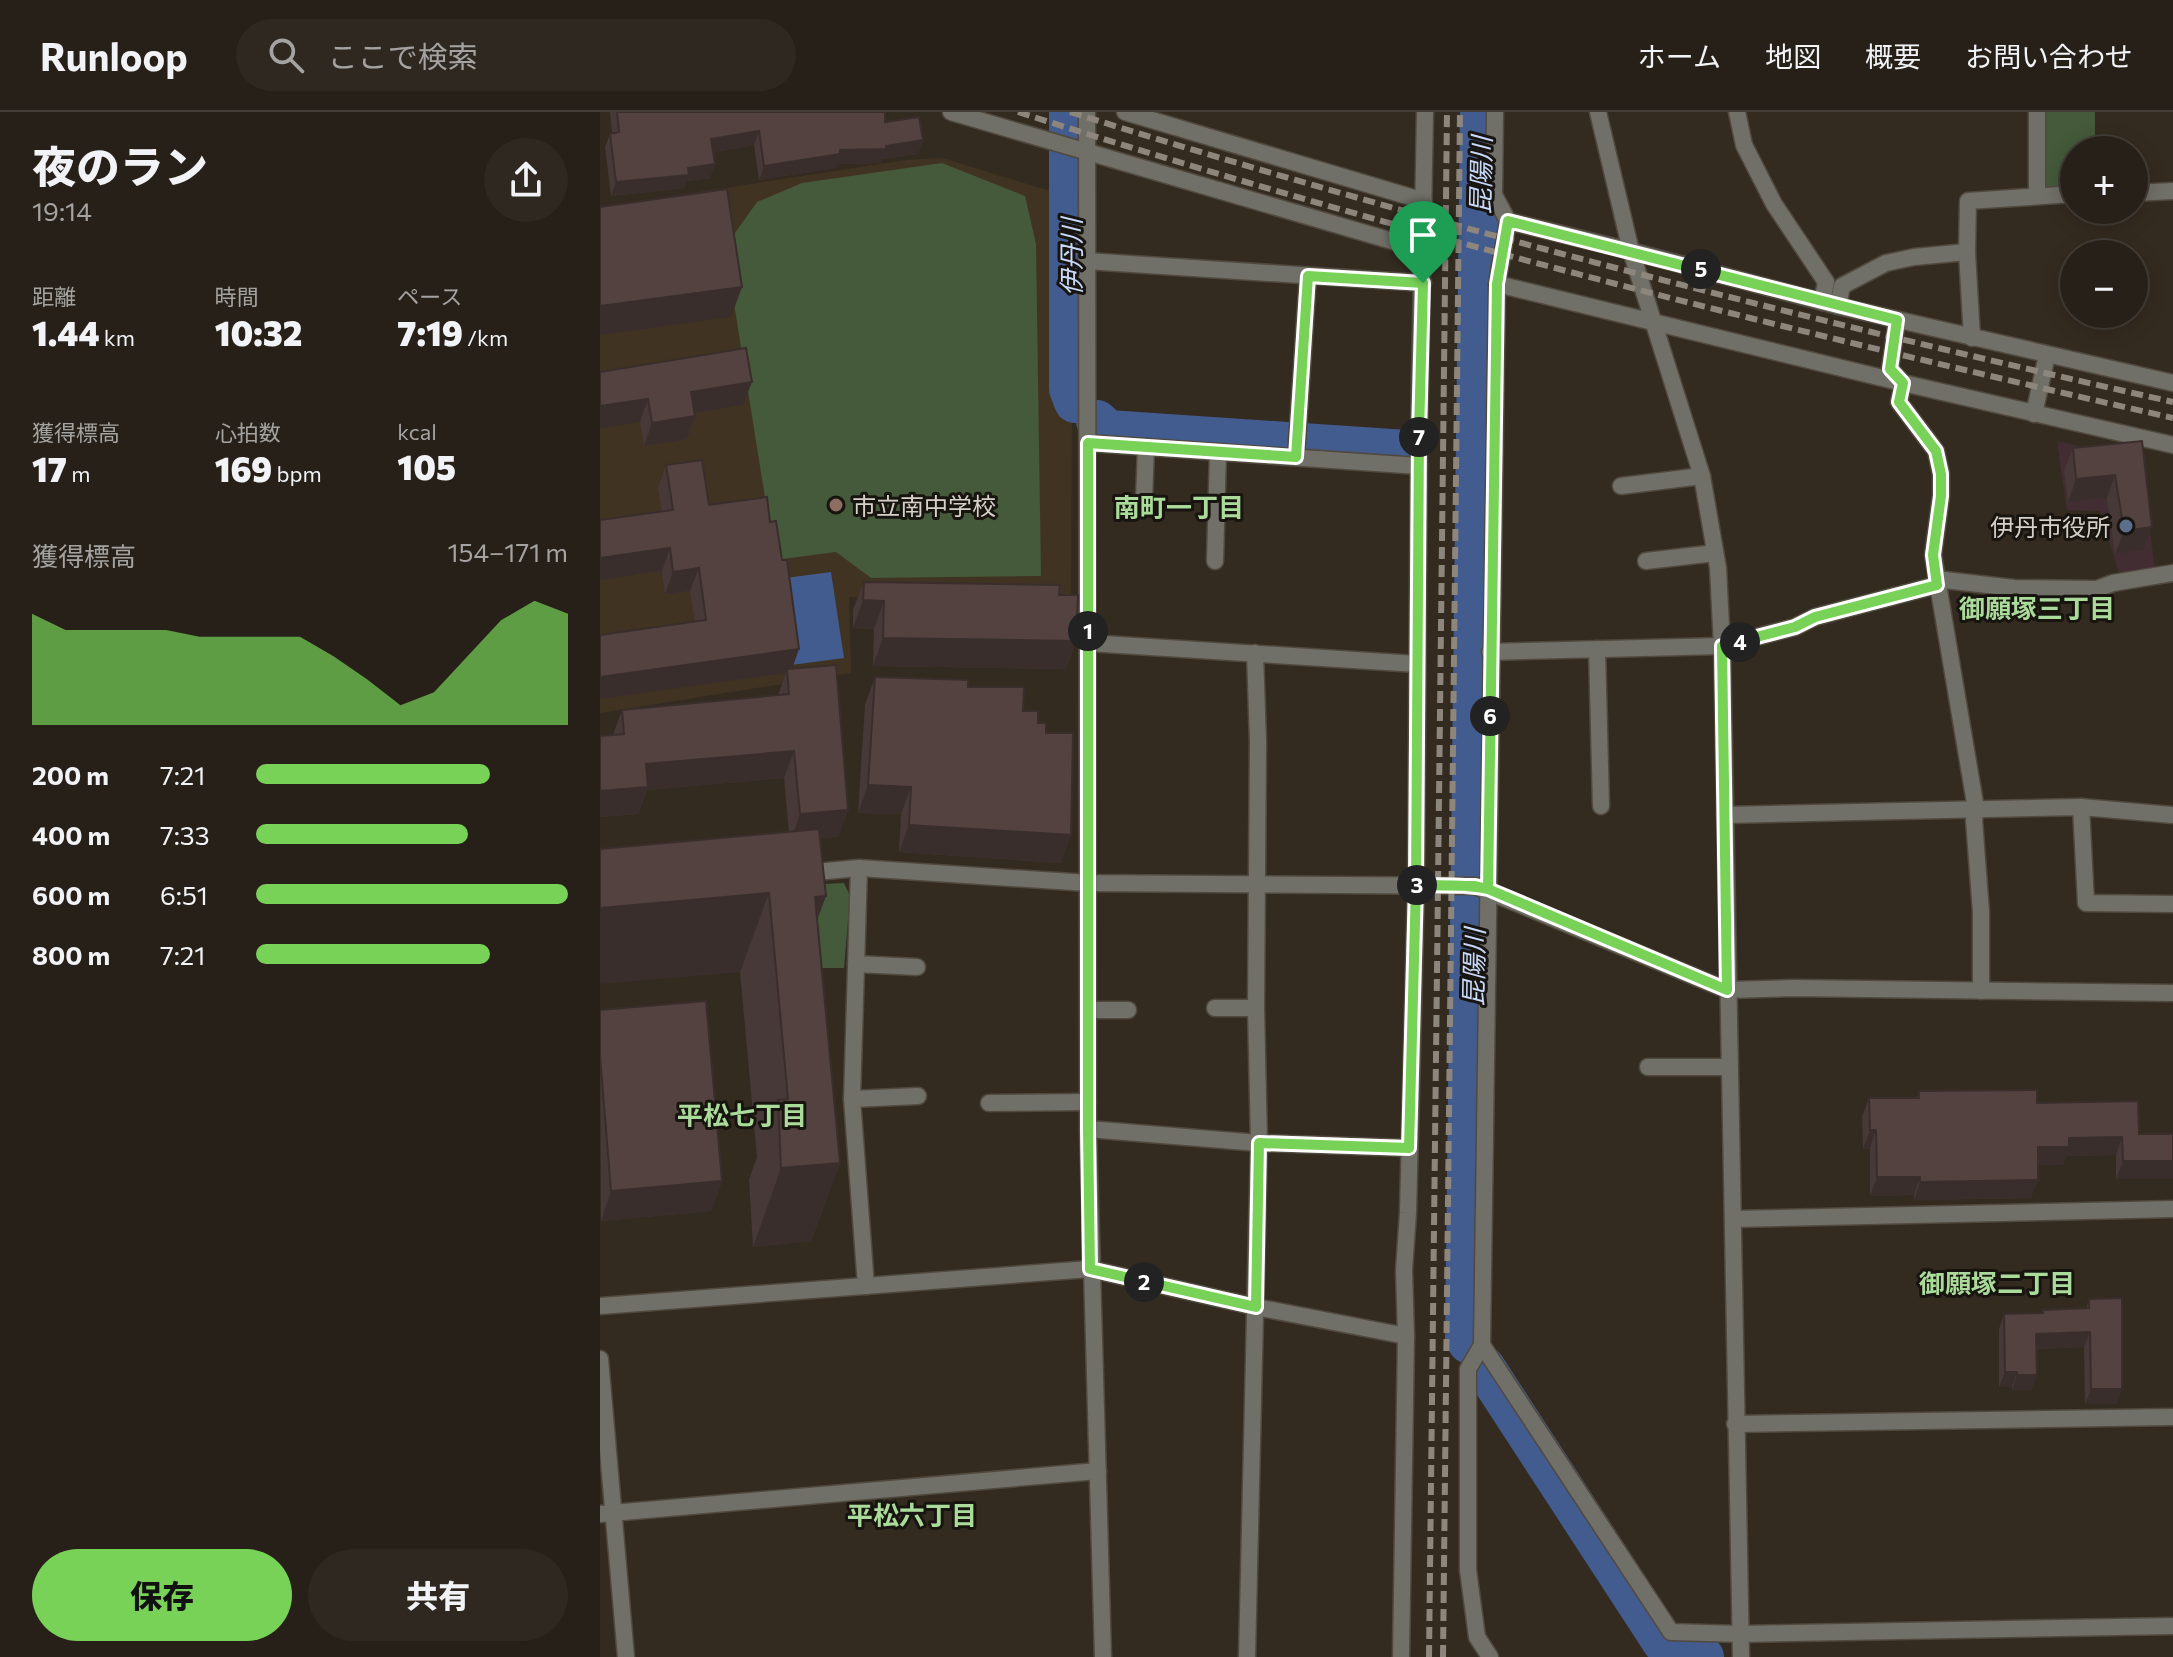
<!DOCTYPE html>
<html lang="ja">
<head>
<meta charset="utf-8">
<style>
	body { margin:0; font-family:Commissioner,"Noto Sans JP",sans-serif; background:#2f2821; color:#f1f3f6; height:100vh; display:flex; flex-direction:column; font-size:30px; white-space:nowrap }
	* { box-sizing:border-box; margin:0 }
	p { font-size:26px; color:#a4a3a2 }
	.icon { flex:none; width:44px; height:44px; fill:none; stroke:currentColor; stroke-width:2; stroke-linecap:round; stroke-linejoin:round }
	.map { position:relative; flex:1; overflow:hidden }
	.details { display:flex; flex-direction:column; background:#272018; width:600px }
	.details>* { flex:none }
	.fabs { position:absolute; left:1460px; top:24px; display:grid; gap:16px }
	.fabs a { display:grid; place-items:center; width:88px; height:88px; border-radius:50%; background:#272018; box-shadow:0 4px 20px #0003,0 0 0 2px #433e37; font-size:40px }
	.pin { position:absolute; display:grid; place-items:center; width:68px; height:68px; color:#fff; margin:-82px -34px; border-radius:50% 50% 50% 0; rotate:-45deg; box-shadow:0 0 8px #0007 }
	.pin .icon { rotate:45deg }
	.km { position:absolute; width:40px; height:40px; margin:-20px; border-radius:50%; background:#222; color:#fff; font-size:22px; line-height:40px; text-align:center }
	.round { display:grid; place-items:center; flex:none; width:84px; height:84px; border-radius:42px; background:#2f2821 }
	.overview { display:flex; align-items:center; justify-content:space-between; height:136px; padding:0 32px }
	h1 { font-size:44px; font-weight:800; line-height:60px }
	.figures { display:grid; grid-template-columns:repeat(3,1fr); gap:12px; height:136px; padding:8px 32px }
	.figures div { display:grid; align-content:center }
	.figures b { font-size:34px; font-weight:800 }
	.figures small { font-size:22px; font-weight:400 }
	.figures p { font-size:22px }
	.chart { height:224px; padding:16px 32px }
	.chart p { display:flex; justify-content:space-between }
	.chart svg { width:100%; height:144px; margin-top:8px; fill:#78d258; opacity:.7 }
	.action { display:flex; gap:16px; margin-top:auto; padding:16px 32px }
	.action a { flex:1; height:92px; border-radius:48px; background:#78d258; color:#111; font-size:32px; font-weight:800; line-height:92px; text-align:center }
	.action a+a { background:#2f2821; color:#f1f3f6 }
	ul { padding:0 32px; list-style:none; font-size:26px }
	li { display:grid; grid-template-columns:128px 96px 1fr; align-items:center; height:60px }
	li i { height:20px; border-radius:10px; background:#78d258 }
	header { display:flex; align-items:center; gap:48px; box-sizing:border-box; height:112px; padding:0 40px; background:#272018; border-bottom:2px solid #433e37 }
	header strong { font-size:38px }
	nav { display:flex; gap:44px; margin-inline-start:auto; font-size:28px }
	.search { width:560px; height:72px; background:#2f2821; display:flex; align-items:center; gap:20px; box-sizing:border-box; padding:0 28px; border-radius:44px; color:#a4a3a2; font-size:30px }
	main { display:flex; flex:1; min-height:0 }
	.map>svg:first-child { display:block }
	.commercial { fill:#422e32 }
	.built { fill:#403322 }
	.green { fill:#445a3a }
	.water { fill:#425c8f }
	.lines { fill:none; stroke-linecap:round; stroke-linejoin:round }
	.river { stroke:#425c8f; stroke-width:42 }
	.minor-casing { stroke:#51493e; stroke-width:19 }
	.minor { stroke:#706f68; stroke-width:16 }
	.rail { stroke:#8d867d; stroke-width:6; stroke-dasharray:12 6; stroke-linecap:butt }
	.wall { fill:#473937 }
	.shaded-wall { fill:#3a2e2d }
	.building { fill:#534240; stroke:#3a2e2d; stroke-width:2 }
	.route-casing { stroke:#fff; stroke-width:16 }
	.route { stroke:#78d258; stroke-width:10 }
	.education-dot { fill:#8d6e63; stroke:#18140f; stroke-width:3 }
	.service-dot { fill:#5c6f8a; stroke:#18140f; stroke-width:3 }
	.labels { text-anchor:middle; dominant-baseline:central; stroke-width:6; stroke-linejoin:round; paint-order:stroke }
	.poi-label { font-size:24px; fill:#d6d0c9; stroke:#18140f; text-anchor:start }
	.water-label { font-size:26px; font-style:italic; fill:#c7d8f8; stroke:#18140f }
	.neighbourhood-label { font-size:26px; font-weight:bold; fill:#aadb9b; stroke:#18140f }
</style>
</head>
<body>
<header>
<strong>Runloop</strong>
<div class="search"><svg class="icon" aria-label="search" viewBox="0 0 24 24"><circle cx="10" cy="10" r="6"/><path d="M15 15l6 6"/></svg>ここで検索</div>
<nav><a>ホーム</a><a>地図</a><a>概要</a><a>お問い合わせ</a></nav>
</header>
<main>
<section class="details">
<div class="overview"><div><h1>夜のラン</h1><p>19:14</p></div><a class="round"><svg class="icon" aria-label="share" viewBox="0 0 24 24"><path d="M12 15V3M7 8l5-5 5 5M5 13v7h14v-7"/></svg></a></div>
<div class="figures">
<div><p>距離</p><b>1.44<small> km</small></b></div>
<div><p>時間</p><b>10:32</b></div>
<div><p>ペース</p><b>7:19<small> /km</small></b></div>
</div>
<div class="figures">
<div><p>獲得標高</p><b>17<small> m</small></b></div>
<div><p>心拍数</p><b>169<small> bpm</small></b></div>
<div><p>kcal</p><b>105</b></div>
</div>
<div class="chart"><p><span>獲得標高</span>154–171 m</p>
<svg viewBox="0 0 160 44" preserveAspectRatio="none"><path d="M0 44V10L10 15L20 15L30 15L40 15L50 17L60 17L70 17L80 17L90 23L100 30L110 38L120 34L130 23L140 12L150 6L160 10V44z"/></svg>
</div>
<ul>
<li><b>200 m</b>7:21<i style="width:75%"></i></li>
<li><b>400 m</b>7:33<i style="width:68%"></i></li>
<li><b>600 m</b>6:51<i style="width:100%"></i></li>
<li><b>800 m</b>7:21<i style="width:75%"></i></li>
</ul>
<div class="action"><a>保存</a><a>共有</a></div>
</section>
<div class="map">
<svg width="1573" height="1545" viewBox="0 0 1573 1545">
	<rect width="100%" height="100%" fill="#342b20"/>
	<path class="commercial" d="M1457,329l84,20 14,109 -35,6 -20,-65 -33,-1z"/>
	<path class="built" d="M343,46l120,37 -1,193 10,25 -1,191 -222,-7 2,76 -251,40v-506l307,-47z"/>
	<g class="green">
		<path d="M1442,0h53v38h-21v40l-29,1 -3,-5z"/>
		<path d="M342,51l83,33 11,48 5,332 -170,2 -35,-26 -61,8 -50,-313 32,-45 45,-19z"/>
		<path d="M244,771l6,13 -6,72h-34l-7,-83z"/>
	</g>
	<path class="water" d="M231,460l13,86 -53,7 -13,-86z"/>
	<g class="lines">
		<g class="river">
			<path d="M470,0v277l5,13"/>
			<path d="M497,309l11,10 298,20"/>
			<path d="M869,1231l-3,-5 15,-1226"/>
			<path d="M884,1255l179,275 40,15"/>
		</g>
		<g class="minor-casing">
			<g id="minor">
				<path d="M351,0l472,138"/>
				<path d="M487,0l1,1017 15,528"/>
				<path d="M525,0l299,89"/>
				<path d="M998,0l33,139 71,225 16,92 4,78 19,1011"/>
				<path d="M1137,0l7,33 30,59 52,78 -4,20"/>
				<path d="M1534,81l39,-2"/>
				<path d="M1437,84v-84"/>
				<path d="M908,109l123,30 207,55 335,77"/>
				<path d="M486,149l337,22"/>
				<path d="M897,172l406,99 270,62"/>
				<path d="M1238,194l4,-20 44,-23 28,-6 53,-5"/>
				<path d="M1297,208l-7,49 13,14 -4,19 37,49 5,23v22l-8,59 43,254 -2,11 7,92v79"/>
				<path d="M1372,226l-5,-86 1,-51 106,-7"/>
				<path d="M1434,302l13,-59"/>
				<path d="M488,331l331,23"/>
				<path d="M696,345l12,-181"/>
				<path d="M1021,374l81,-10"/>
				<path d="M544,388l2,-53"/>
				<path d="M615,449l3,-109"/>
				<path d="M1046,449l69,-8"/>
				<path d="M1336,467l78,9 83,1 16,-6 60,-10"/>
				<path d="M488,531l329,21"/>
				<path d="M997,537l4,157"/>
				<path d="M890,540l232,-6 73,-19 20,-10 122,-32"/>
				<path d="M1481,695l5,96 87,1"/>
				<path d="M1125,703l356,-8 92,8"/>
				<path d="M259,756l-7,231 14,187"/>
				<path d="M205,761l54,-5 229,15 387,3 252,104 67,-2 379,5"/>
				<path d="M256,852l61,3"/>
				<path d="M615,896h41"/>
				<path d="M488,898h40"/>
				<path d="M1048,955h81"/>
				<path d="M252,987l66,-3"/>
				<path d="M389,991l99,-1"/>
				<path d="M488,1017l171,14 150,5"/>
				<path d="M1133,1107l440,-10"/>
				<path d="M0,1194l490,-37 166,38 150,29"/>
				<path d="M882,1233l189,287 70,2 432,-8"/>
				<path d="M0,1247l26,298"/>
				<path d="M1135,1312l438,-7"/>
				<path d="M0,1402l498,-43"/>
				<path d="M647,1545l12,-514 -3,-135 2,-266 -3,-89"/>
				<path d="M801,1545l5,-321 -2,-66 4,-57 8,-328 3,-451 6,-322"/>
				<path d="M890,1545l-13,-20 -9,-67v-201l14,-24 15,-1061 11,-63 -14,-26 1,-83"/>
			</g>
		</g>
		<use href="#minor" class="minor"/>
		<g class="rail">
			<path d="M418,0c380,122 766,218 1155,306"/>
			<path d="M470,0c363,114 732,207 1103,290"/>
			<path d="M829,1545l18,-1545"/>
			<path d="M843,1545l17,-1545"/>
		</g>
	</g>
	<g class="wall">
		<path d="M10,0h275v10l38,18 -5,14 -36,5 -1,4 -44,1 -2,4 -76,12 -5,-35 -41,7 -3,26 -23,3 -3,7 -73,8 -6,-49 5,-13 2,-1z"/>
		<path d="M0,260l143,33 -48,8v3l-8,23 -43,7 -4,-24z"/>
		<path d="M1542,329l1,109 -28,4 -8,-56 -39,4 -4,-31 9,-23z"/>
		<path d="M66,353l43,40 83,164 56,141 -10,27 -18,1 -3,80 23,245 -29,78 -58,6 -4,-68 8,-22 -17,-185 49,-140 -5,-54 -137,12 -9,24 -38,3v-81l13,-1 9,-25 156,-15 8,-22 -91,-51 -5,-31 -25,3 -3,-23 -62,9v-60l62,-9 -4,-23z"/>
		<path d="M264,470l195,13 17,46 -10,28 -193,-3 1,-37 -21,-1v-18z"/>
		<path d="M275,565l93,10 55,24 15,12 8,10 15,130 -162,-11 2,-38 -43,-1 7,-108z"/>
		<path d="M0,898l122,171 -11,30 -110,10z"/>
		<path d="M1319,979l118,12 102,31h34v45h-57v-24l-50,1 -3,9h-25l-7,33 -117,2v-5l-44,1v-48l-7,1 -1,-32 7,-19h48z"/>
		<path d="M1489,1187l33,90 -6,15h-31l-1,-57 -48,2 1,26 -6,15h-19v-3h-13v-58l5,-15 38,-1 1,-3 43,-2z"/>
	</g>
	<g class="shaded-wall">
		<path d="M159,19l-5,14 -48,8 5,-14z"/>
		<path d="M323,28l-5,14 -36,5 -1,4 -44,1 -2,4 -76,12 5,-14 76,-16 46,-4z"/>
		<path d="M115,52l-5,14 -23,3 -3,7 -73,8 5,-14 72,-14z"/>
		<path d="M142,175l-11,30 -131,18v-29z"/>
		<path d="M152,270l-9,23 -60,10 8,-23z"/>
		<path d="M48,287l-8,23 -40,6v-22z"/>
		<path d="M95,304l-8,23 -43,7 8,-23z"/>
		<path d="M1515,363l-8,23 -39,4 8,-23z"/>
		<path d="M1552,415l-9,23 -28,4 9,-23z"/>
		<path d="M70,436l-8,23 -62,9v-22z"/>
		<path d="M99,456l-9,23 -25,3 8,-22z"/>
		<path d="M263,488l21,1 -10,28 -21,-1z"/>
		<path d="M283,526l193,3 -10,28 -193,-3z"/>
		<path d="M199,537l-8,23 -4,-3 -1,4 -186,26v-22z"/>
		<path d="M194,639l-10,27 -137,12 -9,24 -38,3v-26l46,-27z"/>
		<path d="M268,673l43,2 -10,27 -43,-1z"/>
		<path d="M248,698l-10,27 -48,4 10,-27z"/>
		<path d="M309,713l162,10 -10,28 -162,-11z"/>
		<path d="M169,781l-29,79 -140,12v-76z"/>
		<path d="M226,784l-29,79 18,-78z"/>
		<path d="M1270,1018h6l-6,18 -7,1z"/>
		<path d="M1522,1025l-6,18 -50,1 -3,9h-32l7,-18 31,-9z"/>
		<path d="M1523,1049h50v18h-57z"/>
		<path d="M240,1051l-29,78 -58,6 28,-79z"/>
		<path d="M1277,1065h43l-6,18 -44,1z"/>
		<path d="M1438,1068l-7,18 -117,2 6,-18z"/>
		<path d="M122,1069l-11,30 -110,10 10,-30z"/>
		<path d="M1490,1220l-6,15 -53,2 5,-15z"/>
		<path d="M1405,1260h12l-5,15h-13z"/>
		<path d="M1417,1263h20l-6,15h-19z"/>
		<path d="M1491,1277h31l-6,15h-31z"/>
	</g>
	<g class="building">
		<path d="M17,0h268v10l34,-5 4,23 -37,6v3l-46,1v4l-76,12 -5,-35 -48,8 4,25 -27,4 1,7 -73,7 -6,-48 9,-2z"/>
		<path d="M127,77l15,98 -142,19v-99z"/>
		<path d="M146,236l6,34 -61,10 4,24 -43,7 -4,-24 -48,7v-34z"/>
		<path d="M1542,329l10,86 -28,4 -9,-56 -39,4 -3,-31z"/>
		<path d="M102,348l7,45 58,-8 3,25 6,-1 6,39h5l12,89 -199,28v-42l106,-15 -7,-52 -26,4 -3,-24 -70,10v-38l73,-10 -7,-45z"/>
		<path d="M264,470l196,3 -1,10h19l-2,46 -193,-3 1,-37 -21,-1z"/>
		<path d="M236,553l12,145 -48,4 -6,-63 -148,13 2,23 -48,4v-55l24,-2 -2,-24 167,-16 -2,-25z"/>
		<path d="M275,565l93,3v7h56l-1,24h15v12h8v10h27l-2,102 -162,-10 2,-38 -43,-2z"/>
		<path d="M219,717l7,67 -11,1 25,266 -59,5 -3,-68 10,-1 -19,-206 -169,15v-59z"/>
		<path d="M106,889l16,180 -111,10 -11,-135v-46z"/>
		<path d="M1437,978v13l101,-2 1,33h34v27h-50l-1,-24 -53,1v9h-31v33l-118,2v-5h-43l-1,-47h-6l-1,-32h50v-7z"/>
		<path d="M1522,1186v91h-31l-1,-57 -54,2 1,41h-20v-3h-12l-1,-58 39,-1v-3l46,-2v-9z"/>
	</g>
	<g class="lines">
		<g class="route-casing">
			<path id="route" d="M823,171l-115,-7 -12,181 -208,-14v686l2,140 166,38 3,-164 150,5 7,-263 59,1 13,3 239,101 -5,-344 73,-19 20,-10 122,-32 -4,-30 8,-59v-22l-5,-23 -37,-49 4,-19 -13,-14 7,-49 -389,-99 -11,63 -9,605c-23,-5 -48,-3 -72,-4l3,-451 4,-151"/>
		</g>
		<use href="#route" class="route"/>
	</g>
	<circle class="education-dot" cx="236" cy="393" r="8"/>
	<circle class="service-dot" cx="1526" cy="414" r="8"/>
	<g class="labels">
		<g class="poi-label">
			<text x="252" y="393">市立南中学校</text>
			<text x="1510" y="414" text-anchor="end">伊丹市役所</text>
		</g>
		<g class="water-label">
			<text transform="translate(880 63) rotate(-89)">昆陽川</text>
			<text transform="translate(470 145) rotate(-90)">伊丹川</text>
			<text transform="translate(873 855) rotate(-89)">昆陽川</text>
		</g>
		<g class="neighbourhood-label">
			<text x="579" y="394">南町一丁目</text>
			<text x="1437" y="495">御願塚三丁目</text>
			<text x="142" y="1002">平松七丁目</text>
			<text x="1397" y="1170">御願塚二丁目</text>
			<text x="312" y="1402">平松六丁目</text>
		</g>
	</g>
</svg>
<div class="fabs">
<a>+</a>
<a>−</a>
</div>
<div class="pin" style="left:823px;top:171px;background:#1e9e55"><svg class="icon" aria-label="arrive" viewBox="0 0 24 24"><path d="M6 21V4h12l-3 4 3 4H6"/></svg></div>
<b class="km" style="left:488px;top:519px">1</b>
<b class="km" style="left:544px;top:1170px">2</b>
<b class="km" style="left:817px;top:773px">3</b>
<b class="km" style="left:1140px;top:530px">4</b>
<b class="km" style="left:1101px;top:157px">5</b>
<b class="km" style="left:890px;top:604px">6</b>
<b class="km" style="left:819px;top:325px">7</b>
</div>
</main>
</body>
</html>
